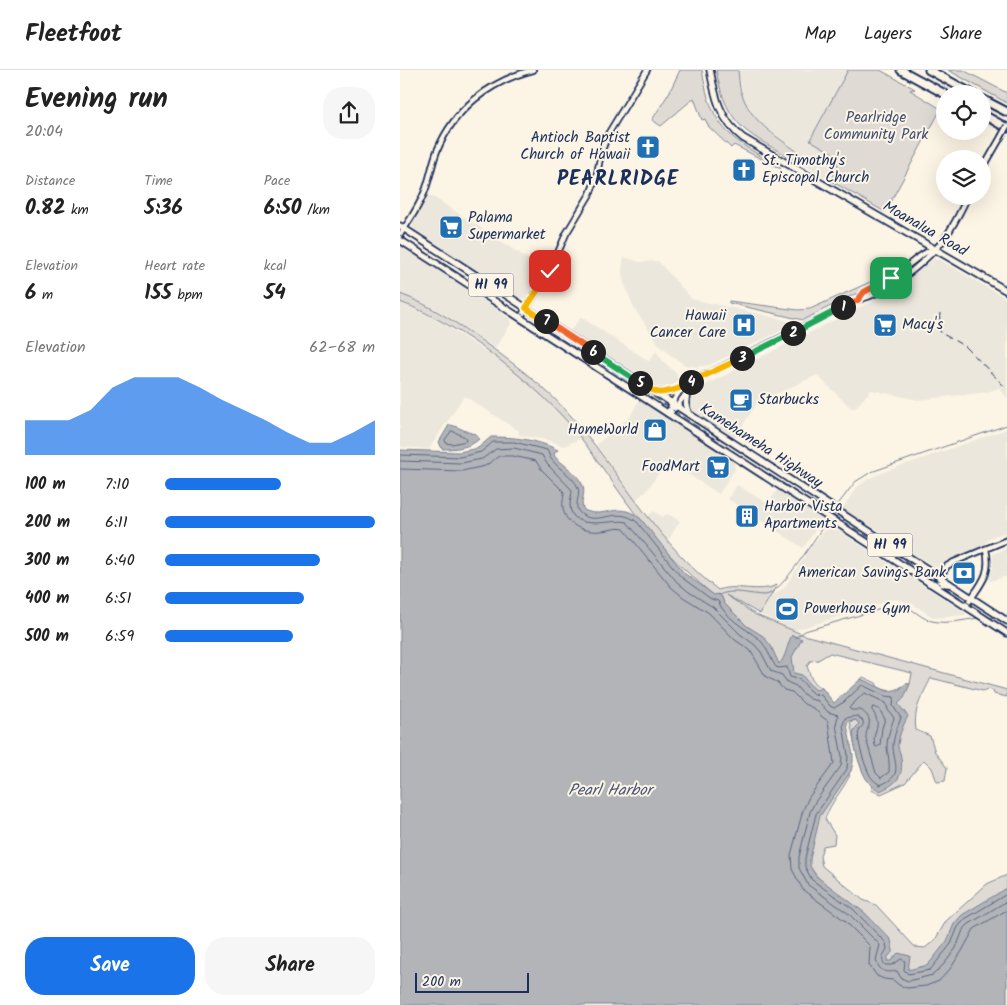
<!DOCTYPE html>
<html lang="en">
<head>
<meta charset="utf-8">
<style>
	body { margin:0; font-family:Kalam,sans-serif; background:#f6f6f6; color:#222; height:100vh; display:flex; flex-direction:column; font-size:19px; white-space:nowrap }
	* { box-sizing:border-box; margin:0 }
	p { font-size:16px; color:#767676 }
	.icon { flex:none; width:28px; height:28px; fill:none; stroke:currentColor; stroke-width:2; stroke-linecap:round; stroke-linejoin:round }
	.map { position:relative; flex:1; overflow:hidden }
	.details { display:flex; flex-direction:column; background:#fff; width:400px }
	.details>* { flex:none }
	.buttons { position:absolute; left:536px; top:15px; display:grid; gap:10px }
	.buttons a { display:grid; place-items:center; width:55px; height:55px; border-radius:50%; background:#fff; box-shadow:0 5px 20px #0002; font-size:25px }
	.scale { position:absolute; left:15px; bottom:12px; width:114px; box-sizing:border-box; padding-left:5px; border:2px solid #1b2f5e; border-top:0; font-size:14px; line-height:18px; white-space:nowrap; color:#1b2f5e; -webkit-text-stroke:4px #fcf5e5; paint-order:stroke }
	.pin { position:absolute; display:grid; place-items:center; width:42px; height:42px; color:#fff; margin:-21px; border-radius:10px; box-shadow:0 2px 8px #0006 }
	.km { position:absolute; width:25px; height:25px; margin:-12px; border-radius:50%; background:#222; color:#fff; font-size:14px; line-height:25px; text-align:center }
	.round { display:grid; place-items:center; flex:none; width:52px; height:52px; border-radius:20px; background:#f6f6f6 }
	.head { display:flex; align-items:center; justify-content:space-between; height:85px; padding:0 25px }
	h1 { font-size:28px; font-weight:800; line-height:38px }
	.metrics { display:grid; grid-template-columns:repeat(3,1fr); gap:8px; height:85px; padding:5px 25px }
	.metrics div { display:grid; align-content:center }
	.metrics b { font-size:21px; font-weight:800 }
	.metrics small { font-size:14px; font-weight:400 }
	.metrics p { font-size:14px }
	.chart { height:140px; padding:10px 25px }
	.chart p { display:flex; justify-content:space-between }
	.chart svg { width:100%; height:90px; margin-top:5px; fill:#1a73e8; opacity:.7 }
	.action { display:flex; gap:10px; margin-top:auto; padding:10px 25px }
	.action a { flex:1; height:58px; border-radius:20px; background:#1a73e8; color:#fff; font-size:20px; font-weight:800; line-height:58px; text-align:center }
	.action a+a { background:#f6f6f6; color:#222 }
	ul { padding:0 25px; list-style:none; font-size:16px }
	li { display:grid; grid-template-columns:80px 60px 1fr; align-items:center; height:38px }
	li i { height:12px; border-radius:6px; background:#1a73e8 }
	header { display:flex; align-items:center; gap:30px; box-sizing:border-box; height:70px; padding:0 25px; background:#fff; border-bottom:1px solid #e0e0e0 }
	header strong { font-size:24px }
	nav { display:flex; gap:28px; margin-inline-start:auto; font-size:18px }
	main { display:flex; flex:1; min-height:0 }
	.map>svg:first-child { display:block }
	.built { fill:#ece7dc }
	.green { fill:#dfdbd4; stroke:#7d8599 }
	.water { fill:#b2b4b8; stroke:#767f94 }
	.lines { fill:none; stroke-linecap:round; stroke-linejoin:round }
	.shore { stroke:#576482; stroke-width:1 }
	.stream { stroke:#767f94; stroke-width:1 }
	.minor-casing { stroke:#1b2f5e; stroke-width:8 }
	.major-casing { stroke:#1b2f5e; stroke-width:9 }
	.highway-casing { stroke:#1b2f5e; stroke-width:11 }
	.minor { stroke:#fcf5e5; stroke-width:4.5 }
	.major { stroke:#fcf5e5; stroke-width:5.5 }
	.highway { stroke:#fcf5e5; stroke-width:7 }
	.rail { stroke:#1b2f5e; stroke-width:1; stroke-dasharray:8 4; stroke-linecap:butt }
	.minor-bridge-casing { stroke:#1b2f5e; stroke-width:8; stroke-linecap:butt }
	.minor-bridge { stroke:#fcf5e5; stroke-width:4.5 }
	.split-1-casing { stroke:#fff; stroke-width:10 }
	.split-2-casing { stroke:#fff; stroke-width:10 }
	.split-3-casing { stroke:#fff; stroke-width:10 }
	.split-4-casing { stroke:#fff; stroke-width:10 }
	.split-5-casing { stroke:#fff; stroke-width:10 }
	.split-6-casing { stroke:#fff; stroke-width:10 }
	.split-7-casing { stroke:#fff; stroke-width:10 }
	.split-8-casing { stroke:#fff; stroke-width:10 }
	.split-1 { stroke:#f0652b; stroke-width:6 }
	.split-2 { stroke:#22a559; stroke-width:6 }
	.split-3 { stroke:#22a559; stroke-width:6 }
	.split-4 { stroke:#f5b400; stroke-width:6 }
	.split-5 { stroke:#f5b400; stroke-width:6 }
	.split-6 { stroke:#22a559; stroke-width:6 }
	.split-7 { stroke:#f0652b; stroke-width:6 }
	.split-8 { stroke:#f5b400; stroke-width:6 }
	.labels { text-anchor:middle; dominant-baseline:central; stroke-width:4; stroke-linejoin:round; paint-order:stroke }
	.shield { fill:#fcf5e5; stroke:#5e6a86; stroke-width:1 }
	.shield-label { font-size:14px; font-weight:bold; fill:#1b2f5e }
	.park-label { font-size:15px; fill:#425176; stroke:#fcf5e5 }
	.poi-label { font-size:15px; fill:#1b2f5e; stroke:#fcf5e5; text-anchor:start }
	.street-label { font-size:15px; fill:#1b2f5e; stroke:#fcf5e5 }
	.water-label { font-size:16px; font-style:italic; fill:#485779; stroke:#fcf5e5 }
	.district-label { font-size:20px; font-weight:bold; letter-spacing:1px; fill:#1b2f5e; stroke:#fcf5e5 }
</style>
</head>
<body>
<header>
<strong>Fleetfoot</strong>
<nav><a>Map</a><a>Layers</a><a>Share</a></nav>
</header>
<main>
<section class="details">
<div class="head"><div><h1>Evening run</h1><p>20:04</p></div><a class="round"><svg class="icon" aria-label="share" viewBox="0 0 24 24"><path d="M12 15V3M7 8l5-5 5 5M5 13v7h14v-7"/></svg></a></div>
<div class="metrics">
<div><p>Distance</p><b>0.82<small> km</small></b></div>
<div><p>Time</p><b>5:36</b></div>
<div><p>Pace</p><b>6:50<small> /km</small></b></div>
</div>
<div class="metrics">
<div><p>Elevation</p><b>6<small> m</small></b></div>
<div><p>Heart rate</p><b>155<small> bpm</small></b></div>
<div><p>kcal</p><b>54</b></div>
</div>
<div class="chart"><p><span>Elevation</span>62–68 m</p>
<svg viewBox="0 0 160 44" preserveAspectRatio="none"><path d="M0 44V27L10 27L20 27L30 22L40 11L50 6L60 6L70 6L80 11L90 17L100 22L110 27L120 33L130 38L140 38L150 33L160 27V44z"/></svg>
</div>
<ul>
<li><b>100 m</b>7:10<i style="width:55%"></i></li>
<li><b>200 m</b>6:11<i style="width:100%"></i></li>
<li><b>300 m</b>6:40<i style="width:74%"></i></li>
<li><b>400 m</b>6:51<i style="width:66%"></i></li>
<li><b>500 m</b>6:59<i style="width:61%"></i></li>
</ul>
<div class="action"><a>Save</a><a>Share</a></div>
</section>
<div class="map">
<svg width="607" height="935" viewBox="0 0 607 935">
	<rect width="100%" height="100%" fill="#fcf5e5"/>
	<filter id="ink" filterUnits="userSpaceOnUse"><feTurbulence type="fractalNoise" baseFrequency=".02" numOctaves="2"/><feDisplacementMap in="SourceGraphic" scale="10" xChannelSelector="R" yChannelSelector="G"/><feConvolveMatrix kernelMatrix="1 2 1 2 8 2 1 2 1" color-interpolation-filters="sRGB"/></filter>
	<g filter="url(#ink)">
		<g class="built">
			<path d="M338,0h110l-38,70 26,15 2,8 -1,7 -6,11 -33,-19 4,-7 -43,-33 -16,-24z"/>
			<path d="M28,126h4l110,72 3,5 -19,25 -6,1 -106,-69 -2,-6 13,-26z"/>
			<path d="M0,177h4l55,36 50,35 2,6 -16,24 -62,-40 -33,-14z"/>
			<path d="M224,187l16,5 18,-1 34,38 93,21 4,2v5l-80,38 -12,2 -12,-2 -16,-11 -5,-6 -2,1 -28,-41 -11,-28 -1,-9z"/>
			<path d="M534,189l6,1 67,39v99l-8,-10 -11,4 -70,8 -47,-10 -16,18h-4l-34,-33 -60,28 -23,36 -42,-29 -3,-6v-5l3,-5 6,-5 180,-91 27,-17z"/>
			<path d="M0,232l34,16 70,45 20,16 33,30 25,29 -18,8 -18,-6 -27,-5v-4l-55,-35 -35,53 -27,-2 -2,-2z"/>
			<path d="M181,247l68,44 7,-10 6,9 15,14 1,6 -4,5 -8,4 -9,-2 -87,-56z"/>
			<path d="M239,330l95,62 1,7 -16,25 -52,-33 -20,29 -11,10 -40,-55 34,-28z"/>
			<path d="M607,359v103l-16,5 -11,12 -28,10 -13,10 -3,-1 -60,-39 -34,-20 14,-21 12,-9 21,-9z"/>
			<path d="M337,415l31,19 9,-14 46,29 -20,29 -75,-49z"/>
			<path d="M254,441l9,6 3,-3 4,1 10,6 -12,20 -20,-25z"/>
			<path d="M429,455l137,88 -2,2 -30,3 -21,-14 -18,-5 -102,32 -33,-17 12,-18 12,-8 29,-44z"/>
			<path d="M607,478v28l-16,5 -3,-2 5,-10v-15z"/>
		</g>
		<g class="green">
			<path d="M280,0h22c7,42 17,62 54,83 7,5 21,11 25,16l-47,-24 -3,3 -22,-21 -4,-8 -3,1 -8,-22 -33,28 -9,-6 17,-27z"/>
			<path d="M316,0h22c1,9 1,19 5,27 10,27 38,42 59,58l-4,7c-48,-28 -71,-32 -82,-92z"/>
			<path d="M448,0h32l35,19 -5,1 31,19 -56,103 -54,-31c5,-9 9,-16 5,-26l-26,-15z"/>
			<path d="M548,0h15l44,23v10z"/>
			<path d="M479,208l1,2 -3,3 -74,37 -74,-17v-2l69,9 12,-1z"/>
			<path d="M0,224c31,11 58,30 85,49 38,27 73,54 101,91 43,54 77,113 132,156 18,-7 41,4 59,-5l-17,29 -34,-19 30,20 48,20 203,55v7l-13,-3 -1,-3 -4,-2 -6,2 -52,-13c-9,19 -18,30 -15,52l14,6 5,16 12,16 -2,13 -8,1 -5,-14 -8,-8 -19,23 -24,11 -10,-4 2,-4c-16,-17 -18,-42 -23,-64l6,-2 3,4 2,28 -3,-69 5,-6 13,6 2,4c12,6 17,4 28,-3h4l2,-11 -82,-20 -12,7 -8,1 -3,5c4,10 4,18 15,22l1,4 -7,2 -24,-16 -10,-16 -3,2c-20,-24 -41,-48 -65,-68 -16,-15 -33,-28 -47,-44 -33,-35 -58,-77 -87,-115 -38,-50 -121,-114 -180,-135z"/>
			<path d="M445,702l5,3c-7,15 -20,28 -25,44l10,16 -1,9 -11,2 -3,10 2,10 41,34 13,5 39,42 10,1 10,-8 11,-19 41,-37 20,-9v18l-54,44 -27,38 -38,-10 -80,-100 10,-50z"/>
		</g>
		<g class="water">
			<path d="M49,355c8,0 17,8 27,9l3,5c-9,9 -25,10 -37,10l-3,-7z"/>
			<path d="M91,367c23,0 45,2 67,13l-4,3 1,4c9,8 24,18 28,29 3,9 -4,16 1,24 21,10 33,-10 56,8l44,55 30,22 4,-1 4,3 2,6 23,23 16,10 8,10 8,18c7,-6 8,-20 13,-29l10,4 -10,18 2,16 8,2 7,9 7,6 6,-2 12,15 27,-24 26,12h10l9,-7h4l-6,14 -6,6 10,12c-5,10 -10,20 -10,31 1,4 3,7 3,11 3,19 -5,26 -21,33 -5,-3 -9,-6 -13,-11 -6,-8 -16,-40 -13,-50 1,-1 4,-5 5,-6l-3,-4 -8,1 -1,4 6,30v7l-2,9 -31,45 -10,43v7l6,10 49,37 26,27 2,11 -5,6 -1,4h4l7,-8 12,3 -2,14 20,-5 19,-24 7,-17 8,-9 45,-27v117h-607v-555l59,2 19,-4z"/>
		</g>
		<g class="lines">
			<g class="shore">
				<path d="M52,361l13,6 1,4 -14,3 -6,-1 -1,-3z"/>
				<path d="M0,385l60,2 21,-5 12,-10h21l33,8c2,3 2,7 5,10 7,10 22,16 26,28 3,9 -6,18 3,26 17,13 35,-9 56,8l44,55 30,22 7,2c7,17 27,27 41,38 8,8 11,19 17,28l3,1 8,-1 3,10c3,1 5,1 8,2 10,4 8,16 23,16l9,11 4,2 10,-6 18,-17 23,11 9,1 -1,9 8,12c-3,8 -7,16 -8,27 0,18 12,31 -13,40 -3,-2 -6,-4 -9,-8 -5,-7 -15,-37 -12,-46 2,-5 5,-4 4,-10l-6,-5 -12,2 -2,7 5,30 -1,14 -31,45 -11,44v9l7,13 41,29 33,34 1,6c-3,5 -7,10 -2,16h7l9,-6 4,2 -1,9 4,4 22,-4 21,-26 7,-17 7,-8 42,-25"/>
				<path d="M0,391l61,2 21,-4 14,-10 18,-1 28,7 5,9 25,26c0,5 -2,10 -2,15 1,29 43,13 57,17l50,60 12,10 24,15 27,27 15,11 6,7 10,19 11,4 5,7 9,4 5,6 9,7 8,2 10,11 10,3 -2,10 6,31 -1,10 -26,36 -5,10 -11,45v11l9,17 41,29 31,31 -4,15c3,12 11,13 21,11l4,7 7,3 25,-6 12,-12 11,-15 7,-18 6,-6 38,-23"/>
				<path d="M0,399l62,2 23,-5 14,-10h14l23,5 5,8 23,23c0,5 -2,10 -1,16 2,17 22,25 37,23 8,0 16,-4 24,-2l47,58 12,10 26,16 26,27 15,10 16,27 11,5 7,8 8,2 12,12 11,5 6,7 7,5 6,42 -25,34 -6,13 -12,45 1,14 11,21 41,30 26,26 -1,19 8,11 7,3 9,1 6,5 8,3 19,-2 13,-5 11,-12 12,-18 12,-22 33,-19"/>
				<path d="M465,623l21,10 2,7 6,8c-3,9 -7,18 -7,29 1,9 3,15 2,25l-8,6 -5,-5 -10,-34c-1,-13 11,-17 -5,-29h-10l-2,-2 14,-14z"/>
				<path d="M473,637l6,2 6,10 -3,9 -2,17 -3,2 -2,-1c-4,-16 9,-19 -3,-36z"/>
			</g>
			<g class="stream">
				<path d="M436,437l19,-25 16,-10 136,-47"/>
				<path d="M319,525c13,-7 32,0 46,0 16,0 53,-62 63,-76"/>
				<path d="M588,548l8,-1"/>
				<path d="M396,567l9,-6 93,-27c12,2 18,10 28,15 15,7 37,1 53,-1"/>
			</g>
			<g class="minor-casing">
				<g id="minor">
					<path d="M582,100l19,-33"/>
					<path d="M0,165c9,-14 19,-28 25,-44 5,-13 7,-27 12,-40 17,-42 53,-70 96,-81"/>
					<path d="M458,230c10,-13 27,-18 40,-27 12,-8 21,-19 35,-24"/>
					<path d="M120,248l30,-47 16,-37 24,-40 6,-15 5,-26 7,-19 39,-64"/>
					<path d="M257,322c13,3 27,-4 36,-11l165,-81c31,-8 62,-33 83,-57 11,-13 19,-31 27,-47"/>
					<path d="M287,323l-1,11 3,10"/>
					<path d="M268,344l4,-11 9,-14"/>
					<path d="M269,344l8,-8 10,-14"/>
					<path d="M540,507l7,-11 7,-4 53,-22"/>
					<path d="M566,536c14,-22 26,-30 20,-57"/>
				</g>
			</g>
			<g class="major-casing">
				<g id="major">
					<path d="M310,0c5,27 10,50 33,68l264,153"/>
					<path d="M0,156l607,395"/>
					<path d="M0,170l607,393"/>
					<path d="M529,513l20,1"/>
				</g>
			</g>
			<g class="highway-casing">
				<g id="highway">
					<path d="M501,0l44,24"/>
					<path d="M529,0l44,24"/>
					<path d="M582,29l25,13"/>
					<path d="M582,44l25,14"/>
				</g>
			</g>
			<use href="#minor" class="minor"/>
			<use href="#major" class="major"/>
			<use href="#highway" class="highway"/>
			<g class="rail">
				<path d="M0,165l43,30 203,127 136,92 103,63 122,82"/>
				<path d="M540,243l-1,15 2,5 25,14 41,42"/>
			</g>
			<g class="minor-bridge-casing">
				<path id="minor-bridge" d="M601,67l6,-11"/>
			</g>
			<use href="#minor-bridge" class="minor-bridge"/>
		</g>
	</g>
	<g class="lines" filter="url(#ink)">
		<g class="split-1-casing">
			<path id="split-1" d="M443,237l15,-7 6,-8 27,-14"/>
		</g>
		<g class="split-2-casing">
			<path id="split-2" d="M393,263l50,-26"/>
		</g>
		<g class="split-3-casing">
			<path id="split-3" d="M342,288l51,-25"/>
		</g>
		<g class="split-4-casing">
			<path id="split-4" d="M291,312l51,-24"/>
		</g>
		<g class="split-5-casing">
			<path id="split-5" d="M240,313c18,11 17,12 37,6 6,-2 10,-3 14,-7"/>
		</g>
		<g class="split-6-casing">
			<path id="split-6" d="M193,282l47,31"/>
		</g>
		<g class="split-7-casing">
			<path id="split-7" d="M146,251l47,31"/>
		</g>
		<g class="split-8-casing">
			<path id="split-8" d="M146,251l-20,-13 24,-37"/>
		</g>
		<use href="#split-1" class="split-1"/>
		<use href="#split-2" class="split-2"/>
		<use href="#split-3" class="split-3"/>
		<use href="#split-4" class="split-4"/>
		<use href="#split-5" class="split-5"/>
		<use href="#split-6" class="split-6"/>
		<use href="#split-7" class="split-7"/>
		<use href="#split-8" class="split-8"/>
	</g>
	<defs>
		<g id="church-square" transform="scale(1.25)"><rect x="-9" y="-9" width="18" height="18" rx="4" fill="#1f6fb2" stroke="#fcf5e5"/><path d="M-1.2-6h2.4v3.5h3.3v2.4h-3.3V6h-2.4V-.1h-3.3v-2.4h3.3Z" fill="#fff"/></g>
		<g id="supermarket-square" transform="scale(1.25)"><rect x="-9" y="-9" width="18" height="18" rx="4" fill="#1f6fb2" stroke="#fcf5e5"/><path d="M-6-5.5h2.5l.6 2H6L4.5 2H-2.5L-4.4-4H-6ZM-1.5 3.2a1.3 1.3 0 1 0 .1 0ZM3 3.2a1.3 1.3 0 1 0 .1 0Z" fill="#fff"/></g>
		<g id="hospital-square" transform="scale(1.25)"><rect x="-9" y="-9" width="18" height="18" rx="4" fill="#1f6fb2" stroke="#fcf5e5"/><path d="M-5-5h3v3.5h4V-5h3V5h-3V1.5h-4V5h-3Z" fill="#fff"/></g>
		<g id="cafe-square" transform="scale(1.25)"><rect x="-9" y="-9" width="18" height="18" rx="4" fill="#1f6fb2" stroke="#fcf5e5"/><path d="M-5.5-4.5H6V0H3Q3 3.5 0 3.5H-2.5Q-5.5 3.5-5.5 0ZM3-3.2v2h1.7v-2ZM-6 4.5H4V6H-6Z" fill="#fff"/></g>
		<g id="shop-square" transform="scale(1.25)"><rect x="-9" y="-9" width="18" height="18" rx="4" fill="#1f6fb2" stroke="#fcf5e5"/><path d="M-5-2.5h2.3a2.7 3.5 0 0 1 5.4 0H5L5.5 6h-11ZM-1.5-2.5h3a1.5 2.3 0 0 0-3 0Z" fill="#fff"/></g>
		<g id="building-square" transform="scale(1.25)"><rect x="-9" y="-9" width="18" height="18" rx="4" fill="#1f6fb2" stroke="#fcf5e5"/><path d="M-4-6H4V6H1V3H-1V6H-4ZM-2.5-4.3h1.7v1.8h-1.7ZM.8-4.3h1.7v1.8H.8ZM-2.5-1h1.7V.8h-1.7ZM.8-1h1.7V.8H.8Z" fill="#fff"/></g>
		<g id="bank-square" transform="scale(1.25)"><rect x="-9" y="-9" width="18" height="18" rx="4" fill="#1f6fb2" stroke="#fcf5e5"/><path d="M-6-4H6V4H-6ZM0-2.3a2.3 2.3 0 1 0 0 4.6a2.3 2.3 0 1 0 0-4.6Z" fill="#fff"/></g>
		<g id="stadium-square" transform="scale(1.25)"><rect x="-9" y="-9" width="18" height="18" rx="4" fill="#1f6fb2" stroke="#fcf5e5"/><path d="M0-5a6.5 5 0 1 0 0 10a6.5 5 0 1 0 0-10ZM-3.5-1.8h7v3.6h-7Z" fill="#fff"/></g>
	</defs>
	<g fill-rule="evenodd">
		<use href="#church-square" x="248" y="77"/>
		<use href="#church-square" x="344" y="100"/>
		<use href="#supermarket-square" x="51" y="157"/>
		<use href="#hospital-square" x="344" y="255"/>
		<use href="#supermarket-square" x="485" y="255"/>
		<use href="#cafe-square" x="341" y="330"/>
		<use href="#shop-square" x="255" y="360"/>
		<use href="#supermarket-square" x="318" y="397"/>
		<use href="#building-square" x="347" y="446"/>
		<use href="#bank-square" x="564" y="503"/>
		<use href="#stadium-square" x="387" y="539"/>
	</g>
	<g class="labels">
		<g class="shield">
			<rect x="68.5" y="203.5" width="45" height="23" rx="4"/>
			<rect x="467.5" y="463.5" width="45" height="23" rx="4"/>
		</g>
		<g class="shield-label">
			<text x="91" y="215">HI 99</text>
			<text x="490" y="475">HI 99</text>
		</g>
		<g class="park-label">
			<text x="476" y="48">Pearlridge<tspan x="476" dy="17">Community Park</tspan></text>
		</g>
		<g class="poi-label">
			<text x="230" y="68" text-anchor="end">Antioch Baptist<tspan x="230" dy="17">Church of Hawaii</tspan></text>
			<text x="362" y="91">St. Timothy's<tspan x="362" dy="17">Episcopal Church</tspan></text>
			<text x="68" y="148">Palama<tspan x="68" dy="17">Supermarket</tspan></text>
			<text x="326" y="246" text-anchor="end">Hawaii<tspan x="326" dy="17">Cancer Care</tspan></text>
			<text x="502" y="255">Macy's</text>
			<text x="358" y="330">Starbucks</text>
			<text x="238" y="360" text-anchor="end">HomeWorld</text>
			<text x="300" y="397" text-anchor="end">FoodMart</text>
			<text x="364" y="437">Harbor Vista<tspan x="364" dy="17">Apartments</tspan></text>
			<text x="546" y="503" text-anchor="end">American Savings Bank</text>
			<text x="404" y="539">Powerhouse Gym</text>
		</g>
		<g class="street-label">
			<text transform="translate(525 159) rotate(30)">Moanalua Road</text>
			<text transform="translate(361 376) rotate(33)">Kamehameha Highway</text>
		</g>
		<g class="water-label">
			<text x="210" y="720">Pearl Harbor</text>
		</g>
		<g class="district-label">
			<text x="218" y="110">PEARLRIDGE</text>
		</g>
	</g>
</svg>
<div class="buttons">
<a><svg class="icon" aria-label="locate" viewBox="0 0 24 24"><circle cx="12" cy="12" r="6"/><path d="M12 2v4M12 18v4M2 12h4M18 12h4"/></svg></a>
<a><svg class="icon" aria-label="layers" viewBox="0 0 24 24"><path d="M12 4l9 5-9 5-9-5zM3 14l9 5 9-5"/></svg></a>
</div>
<div class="scale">200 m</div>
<div class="pin" style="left:491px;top:208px;background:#1e9e55"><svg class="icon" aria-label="arrive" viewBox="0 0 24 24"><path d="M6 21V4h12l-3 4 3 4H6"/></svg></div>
<div class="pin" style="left:150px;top:201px;background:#d93025"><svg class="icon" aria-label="check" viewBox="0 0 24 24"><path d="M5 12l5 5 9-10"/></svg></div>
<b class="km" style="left:443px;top:237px">1</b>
<b class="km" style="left:393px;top:263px">2</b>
<b class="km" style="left:342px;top:288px">3</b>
<b class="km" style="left:291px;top:312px">4</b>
<b class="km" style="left:240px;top:313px">5</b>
<b class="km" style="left:193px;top:282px">6</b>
<b class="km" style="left:146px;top:251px">7</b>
</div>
</main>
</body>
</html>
